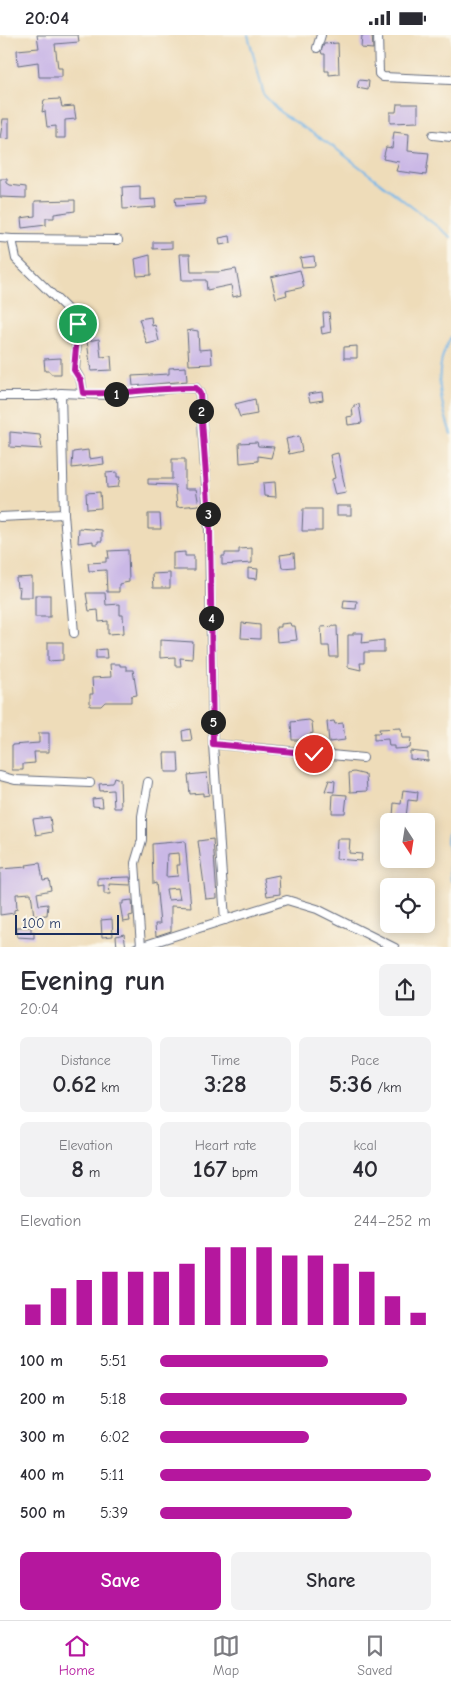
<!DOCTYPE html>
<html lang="en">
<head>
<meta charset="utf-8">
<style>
	body { margin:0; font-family:"Comic Neue",sans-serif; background:#f2f2f3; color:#2b2b33; height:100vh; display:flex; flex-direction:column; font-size:19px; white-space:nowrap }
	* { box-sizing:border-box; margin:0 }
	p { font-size:16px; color:#7c7c81 }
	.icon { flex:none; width:28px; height:28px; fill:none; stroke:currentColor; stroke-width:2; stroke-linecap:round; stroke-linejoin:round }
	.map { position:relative; height:912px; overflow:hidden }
	.sheet { display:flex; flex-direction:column; background:#fff; flex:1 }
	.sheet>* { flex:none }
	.needle { width:32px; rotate:168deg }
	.controls { position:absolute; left:380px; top:778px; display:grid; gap:10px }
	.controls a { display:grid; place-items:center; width:55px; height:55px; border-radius:8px; background:#fff; box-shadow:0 2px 12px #0003; font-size:25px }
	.scale { position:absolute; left:15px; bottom:12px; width:104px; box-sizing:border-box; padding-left:5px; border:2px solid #1b2f5e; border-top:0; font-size:14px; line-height:18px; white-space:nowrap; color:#1b2f5e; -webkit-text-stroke:4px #fbf7ec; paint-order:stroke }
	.pin { position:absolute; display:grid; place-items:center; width:42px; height:42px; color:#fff; margin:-21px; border:2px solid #fff; border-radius:50%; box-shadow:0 1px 5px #0007 }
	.km { position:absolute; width:25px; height:25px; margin:-12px; border-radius:50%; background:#222; color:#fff; font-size:14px; line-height:25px; text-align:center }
	.round { display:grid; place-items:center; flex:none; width:52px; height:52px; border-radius:8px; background:#f2f2f3 }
	.overview { display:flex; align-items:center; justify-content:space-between; height:85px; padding:0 20px }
	h1 { font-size:28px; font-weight:800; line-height:38px }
	.figures { display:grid; grid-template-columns:repeat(3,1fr); gap:8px; height:85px; padding:5px 20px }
	.figures div { display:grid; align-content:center; border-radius:8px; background:#f2f2f3; text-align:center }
	.figures b { font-size:25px; font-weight:800 }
	.figures small { font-size:14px; font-weight:400 }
	.figures p { font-size:14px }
	.chart { height:140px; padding:10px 20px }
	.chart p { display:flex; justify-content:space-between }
	.chart svg { width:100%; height:90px; margin-top:5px; stroke:#b5179e; stroke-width:6 }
	.cta { display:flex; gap:10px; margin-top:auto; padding:10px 20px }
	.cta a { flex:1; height:58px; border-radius:8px; background:#b5179e; color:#fff; font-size:20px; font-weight:800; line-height:58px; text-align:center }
	.cta a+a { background:#f2f2f3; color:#2b2b33 }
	ul { padding:0 20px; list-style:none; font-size:16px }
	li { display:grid; grid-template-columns:80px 60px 1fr; align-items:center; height:38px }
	li i { height:12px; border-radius:6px; background:#b5179e }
	.status { display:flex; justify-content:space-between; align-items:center; height:35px; padding:0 25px; background:#fff; direction:ltr }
	.status svg { height:14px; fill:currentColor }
	.tabs { display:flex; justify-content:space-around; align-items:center; height:70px; border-top:1px solid #e1e1e2; background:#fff; font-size:14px; color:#7c7c81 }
	.tabs a { display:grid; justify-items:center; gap:2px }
	.tabs .selected { color:#b5179e }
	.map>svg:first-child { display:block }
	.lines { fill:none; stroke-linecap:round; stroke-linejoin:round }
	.stream { stroke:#73b5e8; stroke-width:2 }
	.building { fill:#cab8e6; fill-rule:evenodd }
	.minor-casing { stroke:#656c7e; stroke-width:10 }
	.minor { stroke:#fff; stroke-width:8 }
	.route-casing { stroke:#fff; stroke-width:10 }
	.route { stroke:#b5179e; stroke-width:6 }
</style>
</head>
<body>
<div class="status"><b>20:04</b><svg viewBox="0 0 49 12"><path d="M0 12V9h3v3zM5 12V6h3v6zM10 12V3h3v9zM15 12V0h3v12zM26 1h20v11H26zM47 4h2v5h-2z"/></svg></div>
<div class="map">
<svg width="451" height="913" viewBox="0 0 451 913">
	<rect width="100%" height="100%" fill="#fbf7ec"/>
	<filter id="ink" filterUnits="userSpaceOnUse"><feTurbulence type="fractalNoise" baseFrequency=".02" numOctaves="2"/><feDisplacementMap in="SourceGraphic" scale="10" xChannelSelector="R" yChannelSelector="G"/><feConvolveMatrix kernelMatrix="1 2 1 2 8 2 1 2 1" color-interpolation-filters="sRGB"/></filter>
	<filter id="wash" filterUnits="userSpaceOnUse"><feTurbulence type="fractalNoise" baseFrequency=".0096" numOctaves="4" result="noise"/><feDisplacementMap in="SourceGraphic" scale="20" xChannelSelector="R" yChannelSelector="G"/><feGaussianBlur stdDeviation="1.12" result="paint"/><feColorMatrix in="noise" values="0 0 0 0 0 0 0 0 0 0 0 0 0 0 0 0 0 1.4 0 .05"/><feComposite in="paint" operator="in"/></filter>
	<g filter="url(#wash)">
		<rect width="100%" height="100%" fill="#eedcb9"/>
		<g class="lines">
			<g class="stream">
				<path d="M248,0l16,60 16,17 55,36 116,89"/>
				<path d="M451,302c-19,32 -11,64 0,97"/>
				<path d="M451,784l-4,21 4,41"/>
			</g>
		</g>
		<g id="blocks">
			<g class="building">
				<path d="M37,0h41l1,7 -24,2 3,24h4v9h-23l-1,-15 -20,3 -1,-15 22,-2z"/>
				<path d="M362,0h10l1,14 -12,-1z"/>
				<path d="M338,8l1,31 -10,1v-4h-4v-17h-3l-1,-3 3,-7z"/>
				<path d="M359,45l10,1 -1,9 -11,-2z"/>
				<path d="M60,64l2,8 12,-1 2,13 -11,1v18h-9v-12l-9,1 -2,-16 -3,1 2,-12z"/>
				<path d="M397,69h21v18l-28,1v-11h6z"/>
				<path d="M3,84h6v20l-9,-1z"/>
				<path d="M394,97l15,2 -1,17 21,2 -3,22 -30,-4 3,-9 -16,-3 3,-12 6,1z"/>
				<path d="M0,144h7v4l3,2 16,2v11l-26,-1z"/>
				<path d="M140,151v14l15,-1 1,8 -33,2 -1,-22z"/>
				<path d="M205,162v7l-29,2 -1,-8z"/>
				<path d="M75,165v11l-21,3v4h-8v7l-24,3 -1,-10 14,-2v-15z"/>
				<path d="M230,201l1,7 -11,2 -1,-7z"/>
				<path d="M153,207h19v6l-19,1z"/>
				<path d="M180,219h10l1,18h28l17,-3 5,26 -8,2 -2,-12 -24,5 -1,-10h-24z"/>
				<path d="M150,220l1,20 -14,1 -2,-17z"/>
				<path d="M314,221l1,10 -13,1 -2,-9z"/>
				<path d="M300,235l4,17 -18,4 1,4 -11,3 -5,-21z"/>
				<path d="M329,277l2,20 -9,2 -1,-7h3l-1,-14z"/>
				<path d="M151,282l1,9 3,-1 4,16 -12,3 -8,-25z"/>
				<path d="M192,295l6,1 1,19 12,-1 1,15 -23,1 -2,-34z"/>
				<path d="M99,304l2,18 10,-1 1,14 -21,1 -4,-30z"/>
				<path d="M357,311v12h-13v-11z"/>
				<path d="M61,323v16h-10l-2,-3h-4l-1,-12z"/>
				<path d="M186,332l1,14 -54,5 -1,-10 37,-2v-6z"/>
				<path d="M322,357l1,8 -13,2 -2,-8z"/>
				<path d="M255,364l2,15 -17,3 -5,-13z"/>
				<path d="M359,369l3,19 -14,2 -1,-8 6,-1 -1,-8h2v-3z"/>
				<path d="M10,397l30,3 2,14 -32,-2z"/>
				<path d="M299,401l3,15 -13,3 -3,-15z"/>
				<path d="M257,407l1,4 16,1 -3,11 -13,-2v5l-18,2 -1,-20z"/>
				<path d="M88,415l1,9 14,-2 1,7 -32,4 1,-16z"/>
				<path d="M338,418l8,40 -11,2 -3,-12v-4l3,-1 -5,-23z"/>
				<path d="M172,424h13v30h11l3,16 -22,2 -2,-22 -27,-1v-5h24z"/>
				<path d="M117,437v5h3l-2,10 -11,1 -1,-15z"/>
				<path d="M275,447l1,15 -12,-1 -1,-13z"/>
				<path d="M100,457l1,16 -14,1 -1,-16z"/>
				<rect x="337" y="471" width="14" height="9"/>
				<path d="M303,474h19v22h-20z"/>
				<path d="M148,479h12l1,15h-13z"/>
				<path d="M79,493l23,2v11h-4v3h-5v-3l-15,2z"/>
				<path d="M252,513v15l-30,2v-9h3v-3h14v-4z"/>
				<path d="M128,515l1,32 -10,2v8h-12l-1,-22 -17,1 -1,-8 18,-1v-4h3l-1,-7z"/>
				<path d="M185,517v4h9v14h-21v-17z"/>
				<path d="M294,518l1,14 -13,1 -2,-13z"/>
				<path d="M248,533l10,1 -1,10 -9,-1z"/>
				<path d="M170,538v15h-17l-1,-14z"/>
				<path d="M32,542v20h-13l1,-10 -3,1 -1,-10z"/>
				<path d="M86,558h19l1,12 14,-1v11h3l1,18 -16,1v-13l-9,1 -1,-12 -9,1z"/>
				<rect x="35" y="560" width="15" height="22"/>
				<path d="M344,565l13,1 -1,8 -13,-1z"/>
				<path d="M242,588l18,2v14l-19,-1z"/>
				<path d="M290,588l1,3h4l2,14 -20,2 -1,-15h5v-3z"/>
				<path d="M337,591l1,31h-8l-1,-11h-7l-1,-19z"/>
				<path d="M353,598h10l-1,10 22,-3v12h-20v11h-4l1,7 -13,-3v-32h5z"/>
				<path d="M160,605l33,2 -1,17 -12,-1 1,8h-6v-9l-15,1z"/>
				<path d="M48,607h15v18l-15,1z"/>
				<path d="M106,614l1,9h-11v-8z"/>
				<path d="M110,629h10v2h6v4h7l4,25 -6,1v6h-26l-4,4h-11v-12h3l-1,-16 19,-1z"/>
				<path d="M309,685l3,2 1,11 -3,1v6h-18l-1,-18z"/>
				<path d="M334,686l1,3 8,-1 2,17 -16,2 -2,-20z"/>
				<path d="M401,693l1,10h9l-1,10 -16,1v-3h-5l-1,-7 -14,1v-7h6l-1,-4z"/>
				<path d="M190,694l2,11 -9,1 -1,-10z"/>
				<path d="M39,698h10v19h-15l1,11 -12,1v6h-11v-25l27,-2z"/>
				<path d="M410,716l18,2v8l-18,-2z"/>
				<path d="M164,718h14l1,19h-14z"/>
				<path d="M354,737l12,3 1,16 -17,1 -1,-19z"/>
				<path d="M207,738l2,22 -6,1v-3l-13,1 -2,-19z"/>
				<path d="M114,742l6,2 1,29h-7l-1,-18 -13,1 -1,-7 13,-1z"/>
				<path d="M329,745l6,1 -1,11 -9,-1z"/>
				<path d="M403,755l15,2 -1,9 -9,-1 -2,17 -13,-1 1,-13 7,1z"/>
				<path d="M333,759l14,1 -2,18h-13z"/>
				<path d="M102,763l1,9 -10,-1 -1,-7z"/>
				<path d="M50,782l2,15 -16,3 -3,-16z"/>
				<path d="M213,804l4,59 -11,1 -8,-58z"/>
				<path d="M337,804h13l-1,14 13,1 -1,7 -25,-2z"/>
				<path d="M185,806l6,66 -20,-1v25l-15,5 -1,-12h5l-4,-41 -3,1 -1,-40zM179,818l1,12h-3l1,11 -12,1 1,-23zM178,853l2,11 -12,1 -2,-11z"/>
				<path d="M40,828l3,17 6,-1 2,11 -14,3 2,12 9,-1 -1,11 -13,1 -3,-23 -15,1 1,15 -3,1v3l-14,2v-46l27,-2 -1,-2z"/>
				<path d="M279,840l1,19 -13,2 -3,-18z"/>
				<path d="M130,842l1,8 -22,-1 1,10h-6v-9l-6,1v-8z"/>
				<path d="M132,865l1,15 -4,1 1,5 -7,1 -3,-18h3v-3z"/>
				<path d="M112,884l1,17 -11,1 -1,-17z"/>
				<path d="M17,892h14v5h3v6l-17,-1z"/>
				<path d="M124,899l2,14h-9l-1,-12z"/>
			</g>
		</g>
	</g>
	<g filter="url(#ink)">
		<use href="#blocks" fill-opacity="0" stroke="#656c7e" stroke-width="1"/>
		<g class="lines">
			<g class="minor-casing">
				<g id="minor">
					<path d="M378,0l1,39 4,3 68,3"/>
					<path d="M317,13l4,-13"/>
					<path d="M433,100l18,2"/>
					<path d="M0,203l12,1 4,20 53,52 9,13 -3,46 6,11 2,12"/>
					<path d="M12,204l106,1"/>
					<path d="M61,358l3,121 10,119"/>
					<path d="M0,361h39l22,-3 50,2 64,-7h21l4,6 9,135 4,215 12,176"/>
					<path d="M0,482l64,-3"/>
					<path d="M213,709l150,14"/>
					<path d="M0,741l15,4 75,3"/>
					<path d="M141,911l-6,-83 7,-23v-24l6,-34"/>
					<path d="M136,913l151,-48 30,9 78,39"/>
				</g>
			</g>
			<use href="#minor" class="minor"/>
		</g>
	</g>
	<g class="lines" filter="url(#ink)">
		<g class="route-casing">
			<path id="route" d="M78,289l-4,46 7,11 2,12c38,2 75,-6 113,-5l4,6 10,135 3,215 101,10"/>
		</g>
		<use href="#route" class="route"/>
	</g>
</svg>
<div class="controls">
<a><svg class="needle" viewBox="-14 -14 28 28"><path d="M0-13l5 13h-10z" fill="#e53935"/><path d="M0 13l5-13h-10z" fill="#7c7c81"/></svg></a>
<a><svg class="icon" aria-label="locate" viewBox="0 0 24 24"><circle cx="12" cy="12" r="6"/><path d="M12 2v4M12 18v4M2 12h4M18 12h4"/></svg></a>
</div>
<div class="scale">100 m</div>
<div class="pin" style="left:78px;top:289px;background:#1e9e55"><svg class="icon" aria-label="arrive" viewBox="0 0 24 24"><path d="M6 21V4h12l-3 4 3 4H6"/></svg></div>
<div class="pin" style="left:314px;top:719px;background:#d93025"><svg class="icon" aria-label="check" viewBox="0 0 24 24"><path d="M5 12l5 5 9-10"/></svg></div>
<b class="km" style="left:116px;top:359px">1</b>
<b class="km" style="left:201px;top:376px">2</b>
<b class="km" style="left:208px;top:479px">3</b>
<b class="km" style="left:211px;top:583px">4</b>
<b class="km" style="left:213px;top:687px">5</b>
</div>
<section class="sheet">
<div class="overview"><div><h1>Evening run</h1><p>20:04</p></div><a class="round"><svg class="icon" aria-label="share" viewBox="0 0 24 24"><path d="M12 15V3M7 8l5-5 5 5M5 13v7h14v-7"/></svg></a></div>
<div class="figures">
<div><p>Distance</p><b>0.62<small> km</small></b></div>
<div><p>Time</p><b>3:28</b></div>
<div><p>Pace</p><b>5:36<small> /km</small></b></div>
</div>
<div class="figures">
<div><p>Elevation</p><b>8<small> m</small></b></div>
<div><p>Heart rate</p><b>167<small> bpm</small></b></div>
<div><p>kcal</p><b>40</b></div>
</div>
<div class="chart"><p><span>Elevation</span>244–252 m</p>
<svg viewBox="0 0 160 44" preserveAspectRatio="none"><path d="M5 44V34M15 44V26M25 44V22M35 44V18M45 44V18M55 44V18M65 44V14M75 44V6M85 44V6M95 44V6M105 44V10M115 44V10M125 44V14M135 44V18M145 44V30M155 44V38"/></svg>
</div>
<ul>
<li><b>100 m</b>5:51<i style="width:62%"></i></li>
<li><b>200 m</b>5:18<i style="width:91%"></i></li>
<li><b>300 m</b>6:02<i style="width:55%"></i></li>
<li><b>400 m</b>5:11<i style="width:100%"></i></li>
<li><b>500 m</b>5:39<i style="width:71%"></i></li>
</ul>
<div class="cta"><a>Save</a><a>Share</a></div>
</section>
<nav class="tabs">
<a class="selected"><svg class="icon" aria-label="home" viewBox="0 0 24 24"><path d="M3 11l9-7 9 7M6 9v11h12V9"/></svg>Home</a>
<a><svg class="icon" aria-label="map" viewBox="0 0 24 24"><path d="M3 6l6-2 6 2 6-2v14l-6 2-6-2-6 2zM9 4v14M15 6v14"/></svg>Map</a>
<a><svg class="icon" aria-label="saved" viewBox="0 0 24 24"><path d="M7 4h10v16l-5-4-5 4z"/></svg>Saved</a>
</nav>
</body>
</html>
